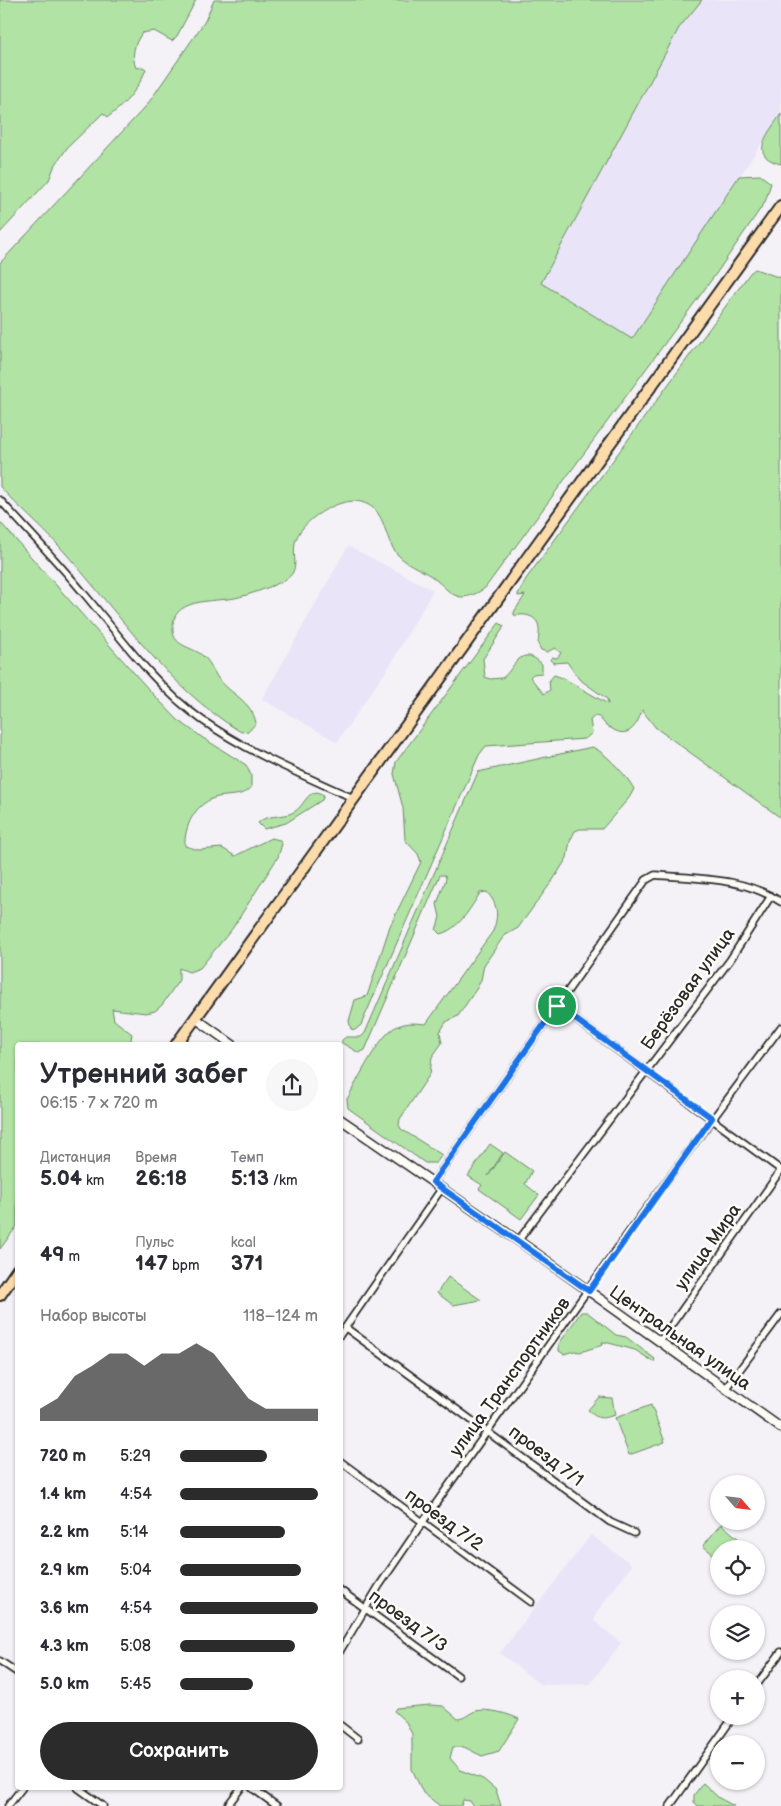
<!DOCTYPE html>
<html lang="ru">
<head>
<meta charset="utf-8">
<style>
	body { margin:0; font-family:"Balsamiq Sans",sans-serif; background:#f7f7f7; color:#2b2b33; height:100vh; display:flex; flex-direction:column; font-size:19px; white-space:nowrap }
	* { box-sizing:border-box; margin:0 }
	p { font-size:16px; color:#7c7c81 }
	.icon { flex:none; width:28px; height:28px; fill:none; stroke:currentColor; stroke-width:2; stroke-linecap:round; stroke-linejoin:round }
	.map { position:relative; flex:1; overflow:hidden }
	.details { position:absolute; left:15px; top:1042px; width:328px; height:748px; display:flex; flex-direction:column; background:#fff; border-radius:5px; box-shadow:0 1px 4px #0004 }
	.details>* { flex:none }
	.needle { width:32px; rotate:118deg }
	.fabs { position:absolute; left:710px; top:1475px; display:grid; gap:10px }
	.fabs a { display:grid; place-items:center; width:55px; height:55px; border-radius:50%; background:#fff; box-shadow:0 1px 4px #0004; font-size:25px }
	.pin { position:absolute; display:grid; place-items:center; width:42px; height:42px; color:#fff; margin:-21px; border:2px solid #fff; border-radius:50%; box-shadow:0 1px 5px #0007 }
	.round { display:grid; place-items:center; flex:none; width:52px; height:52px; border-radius:26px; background:#f7f7f7 }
	.overview { display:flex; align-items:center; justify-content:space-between; height:85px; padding:0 25px }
	h1 { font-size:28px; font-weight:800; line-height:38px }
	.figures { display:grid; grid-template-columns:repeat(3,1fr); gap:8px; height:85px; padding:5px 25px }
	.figures div { display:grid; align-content:center }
	.figures b { font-size:21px; font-weight:800 }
	.figures small { font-size:14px; font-weight:400 }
	.figures p { font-size:14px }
	.chart { height:140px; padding:10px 25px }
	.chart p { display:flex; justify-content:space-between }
	.chart svg { width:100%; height:90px; margin-top:5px; fill:#2b2b2b; opacity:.7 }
	.action { display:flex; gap:10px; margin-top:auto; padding:10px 25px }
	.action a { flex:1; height:58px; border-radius:30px; background:#2b2b2b; color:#fff; font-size:20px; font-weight:800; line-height:58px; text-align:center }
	ul { padding:0 25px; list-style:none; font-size:16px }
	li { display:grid; grid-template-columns:80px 60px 1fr; align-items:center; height:38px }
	li i { height:12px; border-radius:6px; background:#2b2b2b }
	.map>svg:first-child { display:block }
	.built { fill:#e9e4f7 }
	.green { fill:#b0e3a4; stroke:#6e8768 }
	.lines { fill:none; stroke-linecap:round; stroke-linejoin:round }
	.minor-casing { stroke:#2b2b2b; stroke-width:9 }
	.tertiary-casing { stroke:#2b2b2b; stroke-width:11 }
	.trunk-casing { stroke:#2b2b2b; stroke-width:14 }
	.minor { stroke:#fdfcf7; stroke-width:5.5 }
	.tertiary { stroke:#fdfcf7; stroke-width:8 }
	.trunk { stroke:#fddcac; stroke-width:10 }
	.route-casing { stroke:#fff; stroke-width:10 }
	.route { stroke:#1a73e8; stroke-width:6 }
	.labels { text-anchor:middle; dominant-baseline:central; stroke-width:5; stroke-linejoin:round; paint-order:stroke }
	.street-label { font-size:18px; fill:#2b2b2b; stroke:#fdfcf7 }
</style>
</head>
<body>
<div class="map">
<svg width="781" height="1806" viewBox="0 0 781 1806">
	<rect width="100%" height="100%" fill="#f4f1f7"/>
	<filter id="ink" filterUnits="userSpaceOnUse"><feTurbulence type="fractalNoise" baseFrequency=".02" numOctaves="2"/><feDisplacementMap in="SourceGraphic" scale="10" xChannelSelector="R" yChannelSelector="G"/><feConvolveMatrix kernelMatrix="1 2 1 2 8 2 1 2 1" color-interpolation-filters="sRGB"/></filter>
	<g filter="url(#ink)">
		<g class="built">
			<path d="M702,0h79v114l-149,225 -91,-56 138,-255z"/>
			<path d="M348,546l85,44 -43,75 -53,77 -75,-43z"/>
			<path d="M591,1535l41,30 -36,48 -2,8 27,22 -31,41 -49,1 -41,-32z"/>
		</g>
		<g class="green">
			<path d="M0,0h196l-19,36 -5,5 -18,-10 -12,2c-8,11 -11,22 -6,35l7,-1 3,2c-7,19 -21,36 -38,48l-5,-4 -36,35 -13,19 -5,13 -49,53z"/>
			<path d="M214,0h488l-23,28 -138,255 91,56 107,-163 21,-1 11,8 -6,19 -47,69 -233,317c-7,5 -15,9 -24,9 -10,-1 -17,-11 -25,-17 -11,-10 -28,-14 -38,-25 -16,-17 -10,-46 -37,-53 -21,-6 -62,19 -66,41 -3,17 7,29 -14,39 -13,6 -32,13 -46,16 -21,4 -66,-1 -62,33 1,16 21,16 30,25 7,5 10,15 15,22 12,16 34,23 38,45l-7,8 -8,1c-75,-45 -124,-122 -182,-186 -19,-21 -40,-38 -59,-59v-224l147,-158 58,-84z"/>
			<path d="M781,114v50c-35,-8 -11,-33 0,-50z"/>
			<path d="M755,269l26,9v540l-125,-90 -14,-18c-4,13 -12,29 -28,20 -3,-2 -8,-4 -10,-7 -4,-4 -3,-6 -9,-7l-5,4 2,13 -7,6 -99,7 -7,9 -118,270 -6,5 -4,-1 -2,-8 6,-21 12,-4 23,-70 31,-64 -3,-8 -13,-14 -2,-32 -9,-34 2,-12 103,-139 5,3 -2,4 -19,29 2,18 5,2 12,-1c12,-7 17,-36 40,-14v9l-9,1 -3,3 14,17 6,-4 -1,-9 5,-6 9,3 45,26 -1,-5 -28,-20 -12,-17 -13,1 -4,-3 2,-3 5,1 4,-5 -6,-5 -8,4 -6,-2 -3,-6c1,-12 5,-25 -12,-29 -5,-1 -7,1 -12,0v-3l11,-17 -7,1v-2l8,-15 224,-306z"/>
			<path d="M0,522l150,169 28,29 25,18 43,27 5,10v13c-10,10 -24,6 -37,10 -19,7 -30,28 -29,48l14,4 23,-2 13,8 36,-18 9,2 2,4 -4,13 -46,72 -32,39 -11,4 -10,-4v12l-17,25 -7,6 -9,2 -34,-4 2,11 18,14 -2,11h-112l-1,181 -17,23z"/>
			<path d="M592,747c12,4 36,30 42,42l-5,9 -27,31h-22l-5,2 -5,10 -3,17 -14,22 -35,48 -14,8 -20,29 -3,15 -4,8 -19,28 -12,6 -6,10 2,11 -10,14 -2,17 -30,45 -1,6 2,4 41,26 -6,8h-11l-77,-55 -1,-9c10,-17 33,-67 51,-73 9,-4 18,-3 28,-2l67,-93c6,-16 5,-26 -6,-39l-7,1c-10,16 -21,36 -40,41l-4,-4 4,-13 -3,-13 9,-25 -1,-4h-5l-75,175 -6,3 -17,-10v-3l4,-3h15l4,-4 113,-261z"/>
			<path d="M317,792l7,3 -2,5 -36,23 -22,6 -6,-6c8,-9 25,-5 36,-11 10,-6 12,-19 23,-20z"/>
			<path d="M490,1144l13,9 -15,23 17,-24 27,19 -7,13 14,11 -18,24 -42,-30 3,-4 -14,-9z"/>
			<path d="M448,1277l33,23 -28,5 -16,-12z"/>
			<path d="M581,1312h6l29,23 10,2 29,22 -1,3 -19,-12 -30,-8h-3l1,3 -23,7 -6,-1 -10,3 -5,-3v-7z"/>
			<path d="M599,1397l13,1 3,17c-13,4 -17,5 -27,-5z"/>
			<path d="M651,1405l14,37 -36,13 -14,-37z"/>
			<path d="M721,1524l30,25h-32v10l-16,-13z"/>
			<path d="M430,1705l13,1 15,13c8,-1 11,-6 18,-8 12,-3 33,3 43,8l-20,32 -17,5 -18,-9h-11l-3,11 10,12 23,9 13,11 5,16h-28l-3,-5 -7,-1 -2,6h-21l-17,-13 -11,-24v-35l-6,-12 -12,-11 2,-3z"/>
			<path d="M703,1783l16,15 15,8h-36l-4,-4v-7z"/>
		</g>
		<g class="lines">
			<g class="minor-casing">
				<g id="minor">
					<path d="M0,500c29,32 59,63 86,96 36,43 70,91 116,124 46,32 100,55 151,78"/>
					<path d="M557,1006l224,164"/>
					<path d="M433,1182l213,-302 9,-5c45,4 88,2 126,27"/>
					<path d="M518,1241l212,-281 41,-64"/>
					<path d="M346,1328l264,194 24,11"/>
					<path d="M340,1335l102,-147"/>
					<path d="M660,1341l121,-171"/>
					<path d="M726,1388l55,-74"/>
					<path d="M340,1461l191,141"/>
					<path d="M340,1590l118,86"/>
					<path d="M340,1651l39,-65 43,-63 212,-298 147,-198"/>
					<path d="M0,1661l18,12"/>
					<path d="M756,1686l25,-34"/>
					<path d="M340,1725l18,14"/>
					<path d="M78,1788l25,18"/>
					<path d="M252,1788l25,18"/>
					<path d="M8,1806l14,-18"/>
					<path d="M227,1806l14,-18"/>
					<path d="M670,1806l64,-90"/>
				</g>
			</g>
			<g class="tertiary-casing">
				<g id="tertiary">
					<path d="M195,1018l38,27"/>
					<path d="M340,1119l183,125 258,184"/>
				</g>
			</g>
			<g class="trunk-casing">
				<g id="trunk">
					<path d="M176,1045l605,-839"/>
					<path d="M0,1295l18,-26"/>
				</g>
			</g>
			<use href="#minor" class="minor"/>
			<use href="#tertiary" class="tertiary"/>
			<use href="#trunk" class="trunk"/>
		</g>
	</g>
	<g class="lines" filter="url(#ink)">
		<g class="route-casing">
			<path id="route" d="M557,1006l155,112 -123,173 -156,-109z"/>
		</g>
		<use href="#route" class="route"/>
	</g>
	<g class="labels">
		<g class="street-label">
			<text transform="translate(688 989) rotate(-54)">Берёзовая улица</text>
			<text transform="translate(708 1247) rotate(-55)">улица Мира</text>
			<text transform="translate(680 1338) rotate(35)">Центральная улица</text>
			<text transform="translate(510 1377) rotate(-54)">улица Транспортников</text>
			<text transform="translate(546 1456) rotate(37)">проезд 7/1</text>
			<text transform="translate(444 1520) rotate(36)">проезд 7/2</text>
			<text transform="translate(408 1621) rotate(36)">проезд 7/3</text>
		</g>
	</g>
</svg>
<div class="fabs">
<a><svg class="needle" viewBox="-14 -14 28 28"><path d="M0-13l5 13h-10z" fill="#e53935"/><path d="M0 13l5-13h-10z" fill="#7c7c81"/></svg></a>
<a><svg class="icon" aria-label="locate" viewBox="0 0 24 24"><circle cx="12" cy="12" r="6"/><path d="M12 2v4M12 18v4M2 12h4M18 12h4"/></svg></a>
<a><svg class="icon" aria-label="layers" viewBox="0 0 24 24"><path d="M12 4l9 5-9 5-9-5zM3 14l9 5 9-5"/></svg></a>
<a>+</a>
<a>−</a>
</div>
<div class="pin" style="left:557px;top:1006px;background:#1e9e55"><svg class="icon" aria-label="arrive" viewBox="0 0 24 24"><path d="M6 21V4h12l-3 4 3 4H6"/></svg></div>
<section class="details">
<div class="overview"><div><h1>Утренний забег</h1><p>06:15 · 7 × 720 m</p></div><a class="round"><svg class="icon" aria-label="share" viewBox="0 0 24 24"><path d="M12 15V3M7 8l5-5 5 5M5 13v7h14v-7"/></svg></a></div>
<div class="figures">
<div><p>Дистанция</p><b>5.04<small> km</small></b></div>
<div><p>Время</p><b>26:18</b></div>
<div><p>Темп</p><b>5:13<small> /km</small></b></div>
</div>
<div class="figures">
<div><b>49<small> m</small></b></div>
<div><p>Пульс</p><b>147<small> bpm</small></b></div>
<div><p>kcal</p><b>371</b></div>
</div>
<div class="chart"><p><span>Набор высоты</span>118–124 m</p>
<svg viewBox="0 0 160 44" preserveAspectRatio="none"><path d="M0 44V38L10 33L20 22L30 17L40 11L50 11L60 17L70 11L80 11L90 6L100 11L110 22L120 33L130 38L140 38L150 38L160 38V44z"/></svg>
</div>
<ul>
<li><b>720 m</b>5:29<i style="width:63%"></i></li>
<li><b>1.4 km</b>4:54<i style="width:100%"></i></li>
<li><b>2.2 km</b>5:14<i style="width:76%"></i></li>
<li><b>2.9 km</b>5:04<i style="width:88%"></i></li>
<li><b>3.6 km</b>4:54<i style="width:100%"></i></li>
<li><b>4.3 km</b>5:08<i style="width:83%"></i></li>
<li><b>5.0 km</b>5:45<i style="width:53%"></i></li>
</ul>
<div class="action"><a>Сохранить</a></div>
</section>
</div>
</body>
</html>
